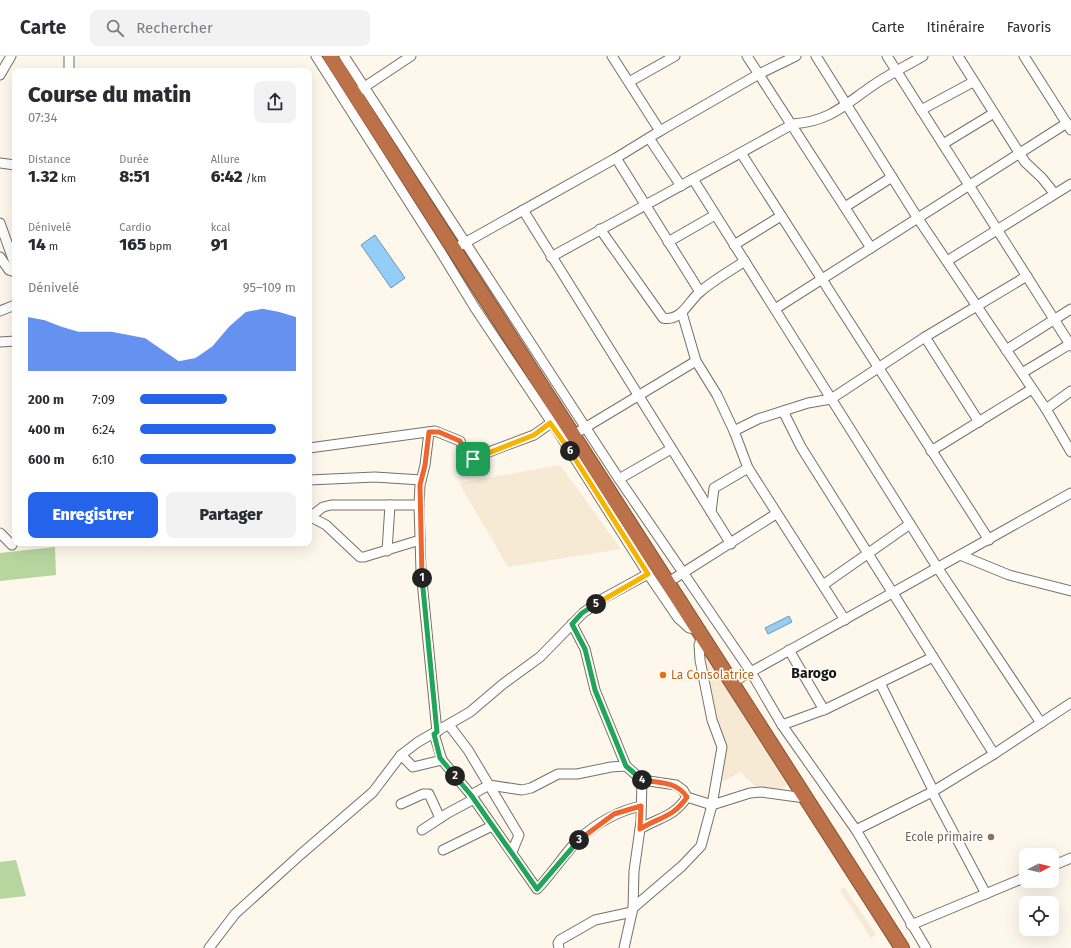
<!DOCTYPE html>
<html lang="fr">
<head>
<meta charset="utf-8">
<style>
	body { margin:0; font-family:"Fira Sans",sans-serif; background:#f2f2f3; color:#2b2b33; height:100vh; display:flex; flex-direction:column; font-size:15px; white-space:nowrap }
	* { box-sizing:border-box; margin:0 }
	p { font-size:13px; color:#7c7c81 }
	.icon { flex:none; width:22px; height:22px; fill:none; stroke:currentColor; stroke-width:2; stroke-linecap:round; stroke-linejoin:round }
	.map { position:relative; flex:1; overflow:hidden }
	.panel { position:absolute; left:12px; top:12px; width:300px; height:478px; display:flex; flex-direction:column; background:#fff; border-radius:8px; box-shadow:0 4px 16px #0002 }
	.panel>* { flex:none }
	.needle { width:26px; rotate:83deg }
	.controls { position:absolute; left:1019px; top:792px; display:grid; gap:8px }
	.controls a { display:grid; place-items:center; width:40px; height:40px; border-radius:8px; background:#fff; box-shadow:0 4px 16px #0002; font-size:20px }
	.pin { position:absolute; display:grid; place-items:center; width:34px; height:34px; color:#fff; margin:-17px; border-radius:8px; box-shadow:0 2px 6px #0006 }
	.km { position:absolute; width:20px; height:20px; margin:-10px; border-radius:50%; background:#222; color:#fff; font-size:11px; line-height:20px; text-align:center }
	.round { display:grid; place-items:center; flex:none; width:42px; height:42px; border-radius:8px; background:#f2f2f3 }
	.headline { display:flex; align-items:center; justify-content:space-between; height:68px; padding:0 16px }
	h1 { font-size:22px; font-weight:800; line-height:30px }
	.metrics { display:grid; grid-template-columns:repeat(3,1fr); gap:6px; height:68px; padding:4px 16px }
	.metrics div { display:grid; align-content:center }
	.metrics b { font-size:17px; font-weight:800 }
	.metrics small { font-size:11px; font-weight:400 }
	.metrics p { font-size:11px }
	.chart { height:112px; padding:8px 16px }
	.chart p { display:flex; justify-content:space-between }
	.chart svg { width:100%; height:72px; margin-top:4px; fill:#2563eb; opacity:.7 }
	.primary-button { display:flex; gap:8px; margin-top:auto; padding:8px 16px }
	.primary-button a { flex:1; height:46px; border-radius:8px; background:#2563eb; color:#fff; font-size:16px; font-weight:800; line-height:46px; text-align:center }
	.primary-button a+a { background:#f2f2f3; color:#2b2b33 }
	ul { padding:0 16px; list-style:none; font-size:13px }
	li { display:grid; grid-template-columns:64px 48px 1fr; align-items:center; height:30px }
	li i { height:10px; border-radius:5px; background:#2563eb }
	header { display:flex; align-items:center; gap:24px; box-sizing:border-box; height:56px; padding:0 20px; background:#fff; border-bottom:1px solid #e1e1e2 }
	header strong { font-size:19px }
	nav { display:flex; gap:22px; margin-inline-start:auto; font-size:14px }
	.search { width:280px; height:36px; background:#f2f2f3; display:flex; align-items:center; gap:10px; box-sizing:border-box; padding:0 14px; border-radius:8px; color:#7c7c81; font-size:15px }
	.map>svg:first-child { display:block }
	.built { fill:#f7ead5 }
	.green { fill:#b6d69f }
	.water { fill:#94cef7; stroke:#6f96b2 }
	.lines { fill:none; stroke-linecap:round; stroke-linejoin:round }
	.minor-casing { stroke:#787064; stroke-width:11 }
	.highway-casing { stroke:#835135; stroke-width:16 }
	.minor { stroke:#fff; stroke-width:9 }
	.highway { stroke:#bc7149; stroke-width:14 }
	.split-1-casing { stroke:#fff; stroke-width:8 }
	.split-2-casing { stroke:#fff; stroke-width:8 }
	.split-3-casing { stroke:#fff; stroke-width:8 }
	.split-4-casing { stroke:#fff; stroke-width:8 }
	.split-5-casing { stroke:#fff; stroke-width:8 }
	.split-6-casing { stroke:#fff; stroke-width:8 }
	.split-7-casing { stroke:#fff; stroke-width:8 }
	.split-1 { stroke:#f0652b; stroke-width:5 }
	.split-2 { stroke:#22a559; stroke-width:5 }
	.split-3 { stroke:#22a559; stroke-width:5 }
	.split-4 { stroke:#f0652b; stroke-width:5 }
	.split-5 { stroke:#22a559; stroke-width:5 }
	.split-6 { stroke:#f5b400; stroke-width:5 }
	.split-7 { stroke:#f5b400; stroke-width:5 }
	.food-dot { fill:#e8710a; stroke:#fff; stroke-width:1.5 }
	.education-dot { fill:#8d6e63; stroke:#fff; stroke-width:1.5 }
	.labels { text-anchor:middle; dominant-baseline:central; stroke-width:3; stroke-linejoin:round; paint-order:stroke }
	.food-label { font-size:12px; fill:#c56008; stroke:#fff; text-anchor:start }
	.education-label { font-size:12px; fill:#785e54; stroke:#fff; text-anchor:end }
	.quarter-label { font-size:14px; font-weight:bold; fill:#181511; stroke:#fff }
</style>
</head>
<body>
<header>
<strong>Carte</strong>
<div class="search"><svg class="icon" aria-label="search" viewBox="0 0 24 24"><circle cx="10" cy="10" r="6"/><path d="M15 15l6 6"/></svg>Rechercher</div>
<nav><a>Carte</a><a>Itinéraire</a><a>Favoris</a></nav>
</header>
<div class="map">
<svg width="1071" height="892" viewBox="0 0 1071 892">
	<rect width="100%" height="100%" fill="#fef7ec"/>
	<g class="built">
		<path d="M560,409l61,84 -113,18 -49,-84z"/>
		<path d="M706,600l81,129 -14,9 -12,-2 -21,-20 -15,9 -9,-1 2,-36 -18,-84z"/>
		<path d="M844,831l32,47 -5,4 -31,-48z"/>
	</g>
	<g class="green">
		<path d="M55,491l1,28 -56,6v-28z"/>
		<path d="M16,804l10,36 -26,3v-37z"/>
	</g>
	<g class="water">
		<path d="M375,179l30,43 -14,10 -30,-43z"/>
		<path d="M789,560l3,6 -24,12 -3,-6z"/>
	</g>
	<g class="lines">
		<g class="minor-casing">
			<g id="minor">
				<path d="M69,0v15"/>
				<path d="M316,0l126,198 33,54 87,130 86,136 30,44 11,10 8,2"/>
				<path d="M344,0l275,423 132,193 31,53 74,105 70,118"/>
				<path d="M612,0l48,75"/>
				<path d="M747,0l124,192"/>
				<path d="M816,0l101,161 129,192 25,43"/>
				<path d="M887,0l184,290"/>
				<path d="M958,0l67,106 17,16 12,15"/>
				<path d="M1024,0l47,74"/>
				<path d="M0,19l11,-19"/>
				<path d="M629,26l46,-26"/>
				<path d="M360,34l51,-34"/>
				<path d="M921,54l52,-28"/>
				<path d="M649,82l32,48"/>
				<path d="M943,88l51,-31"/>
				<path d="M741,97l248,387"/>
				<path d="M616,102l84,134"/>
				<path d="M0,107l15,2"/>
				<path d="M693,123l244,388 104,156"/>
				<path d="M845,151l47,-30"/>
				<path d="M523,154l208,334"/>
				<path d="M0,167l15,42"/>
				<path d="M600,173l63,89c19,4 26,-18 38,-27 13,-11 29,-20 44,-30"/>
				<path d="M668,186l47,-27"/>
				<path d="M461,189l155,-87 44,-27 99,-57 37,-18"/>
				<path d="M734,189l47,-29"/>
				<path d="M0,201l9,13 6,2"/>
				<path d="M551,201l242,-133c37,-3 50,-18 79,-38 16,-11 34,-20 51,-30"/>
				<path d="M947,205l124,-77"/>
				<path d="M775,253l292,-186"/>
				<path d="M0,255l15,-6"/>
				<path d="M682,257l14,48 21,34 17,36 14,37 97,152"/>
				<path d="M925,281l54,85"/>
				<path d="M0,286l15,-1"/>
				<path d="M1006,294l65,-41"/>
				<path d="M1022,317l48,-29"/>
				<path d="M1046,353l25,-18"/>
				<path d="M783,355l18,36 193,307"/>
				<path d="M734,375l24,-12 50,-16 23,-4 94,-62 102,-61"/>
				<path d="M429,376l-4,33 -5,20 -1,20 2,66 16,161"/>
				<path d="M573,379l123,-74"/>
				<path d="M309,392l126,-17 25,10 7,17 3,1 64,-24 17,-12"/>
				<path d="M931,395l101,-62"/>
				<path d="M619,423l52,-30"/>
				<path d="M309,424l66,-3 46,3"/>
				<path d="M711,456l3,-24 34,-20"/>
				<path d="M309,460l17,9 34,32h4l56,-17"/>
				<path d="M310,461l13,-10 8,-2h59"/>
				<path d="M0,477l12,12"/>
				<path d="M387,495l3,-46h29"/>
				<path d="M960,499l49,20 62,16"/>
				<path d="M667,527l109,-69"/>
				<path d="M823,529l87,-61"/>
				<path d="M572,568l13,25 10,41 31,76 16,14 34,5 7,5 4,7 25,8 38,-12 11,-1 44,6"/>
				<path d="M789,594l35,60"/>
				<path d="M731,627l340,-190"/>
				<path d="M880,627l53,107"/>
				<path d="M449,669l19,25 21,35 33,5 9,-2 27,-14h19l34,-7 15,-1"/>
				<path d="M782,669l44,-16 107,-52"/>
				<path d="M434,678l8,26 29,35 66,94c15,-15 27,-35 42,-50 18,-16 39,-28 62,-33"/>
				<path d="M401,699l12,12 29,-7"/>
				<path d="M932,736l54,102"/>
				<path d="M471,739l18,-10 30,50 -7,17"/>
				<path d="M401,748l22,-10h6l11,24"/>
				<path d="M640,773l1,-9 1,-40"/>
				<path d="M422,774l26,-17 26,-14"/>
				<path d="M856,774l76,-38 62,-38 77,-51"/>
				<path d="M443,794l49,-24"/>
				<path d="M1052,810l19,-8"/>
				<path d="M633,852l1,-37 6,-42c19,-12 33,-11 47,-32"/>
				<path d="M911,869l115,-48"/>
				<path d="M209,892l26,-34 65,-59 73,-63 28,-37 17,-13 52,-30 33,-28 37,-27 43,-44 21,-15 44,-24"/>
				<path d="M559,892l-1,-5 2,-3 35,-20 37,-8"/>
				<path d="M624,892l9,-40 49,-42 19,-20 11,-41 10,-58 -10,-27 -12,-60 -1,-15 3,-9"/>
			</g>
		</g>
		<g class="highway-casing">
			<path id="highway" d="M330,0l572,892"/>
		</g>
		<use href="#minor" class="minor"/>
		<use href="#highway" class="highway"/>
	</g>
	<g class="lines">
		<g class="split-1-casing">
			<path id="split-1" d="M422,522l-2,-93 5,-20 4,-33h10l21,9 7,17 6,1"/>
		</g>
		<g class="split-2-casing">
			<path id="split-2" d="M422,522l15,154 -3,2 6,24 15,18"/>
		</g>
		<g class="split-3-casing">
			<path id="split-3" d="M455,720l16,19 66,94 42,-49"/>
		</g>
		<g class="split-4-casing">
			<path id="split-4" d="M579,784l35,-26 27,-8 -1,23c19,-12 33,-11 47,-32 -11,-16 -27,-14 -45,-17"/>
		</g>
		<g class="split-5-casing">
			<path id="split-5" d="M596,548l-14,9 -10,11 13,25 10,41 31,76 16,14"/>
		</g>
		<g class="split-6-casing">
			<path id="split-6" d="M570,395l78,123 -52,30"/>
		</g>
		<g class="split-7-casing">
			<path id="split-7" d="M473,403l61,-24 16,-12 20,28"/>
		</g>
		<use href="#split-1" class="split-1"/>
		<use href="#split-2" class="split-2"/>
		<use href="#split-3" class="split-3"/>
		<use href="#split-4" class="split-4"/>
		<use href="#split-5" class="split-5"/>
		<use href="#split-6" class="split-6"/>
		<use href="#split-7" class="split-7"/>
	</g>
	<circle class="food-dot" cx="663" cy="619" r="4"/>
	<circle class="education-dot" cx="991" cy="781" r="4"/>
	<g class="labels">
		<g class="food-label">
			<text x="671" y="619">La Consolatrice</text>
		</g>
		<g class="education-label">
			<text x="983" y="781">Ecole primaire</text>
		</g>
		<g class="quarter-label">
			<text x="814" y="617">Barogo</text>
		</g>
	</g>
</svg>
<div class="controls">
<a><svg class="needle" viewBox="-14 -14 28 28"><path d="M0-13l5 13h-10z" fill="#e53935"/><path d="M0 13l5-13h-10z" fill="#7c7c81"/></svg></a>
<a><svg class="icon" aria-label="locate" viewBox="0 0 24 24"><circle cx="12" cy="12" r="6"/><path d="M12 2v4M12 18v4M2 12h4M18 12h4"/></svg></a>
</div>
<div class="pin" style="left:473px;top:403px;background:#1e9e55"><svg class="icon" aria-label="arrive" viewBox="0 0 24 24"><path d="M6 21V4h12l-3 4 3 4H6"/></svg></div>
<b class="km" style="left:422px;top:522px">1</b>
<b class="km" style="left:455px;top:720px">2</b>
<b class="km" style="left:579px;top:784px">3</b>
<b class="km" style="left:642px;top:724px">4</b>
<b class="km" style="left:596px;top:548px">5</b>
<b class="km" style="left:570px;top:395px">6</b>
<section class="panel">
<div class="headline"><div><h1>Course du matin</h1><p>07:34</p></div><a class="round"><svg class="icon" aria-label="share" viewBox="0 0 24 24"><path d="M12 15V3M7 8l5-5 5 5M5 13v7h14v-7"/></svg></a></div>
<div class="metrics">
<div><p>Distance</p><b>1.32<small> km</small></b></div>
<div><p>Durée</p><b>8:51</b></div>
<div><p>Allure</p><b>6:42<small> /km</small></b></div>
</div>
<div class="metrics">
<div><p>Dénivelé</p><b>14<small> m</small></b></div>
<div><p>Cardio</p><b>165<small> bpm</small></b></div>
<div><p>kcal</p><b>91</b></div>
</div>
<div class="chart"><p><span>Dénivelé</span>95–109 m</p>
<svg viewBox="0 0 160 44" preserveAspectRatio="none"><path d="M0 44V11L10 13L20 17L30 20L40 20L50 20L60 22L70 24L80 31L90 38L100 36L110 29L120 17L130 8L140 6L150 8L160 11V44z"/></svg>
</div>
<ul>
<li><b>200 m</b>7:09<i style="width:56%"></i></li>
<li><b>400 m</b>6:24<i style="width:87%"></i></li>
<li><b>600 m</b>6:10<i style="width:100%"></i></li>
</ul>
<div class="primary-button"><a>Enregistrer</a><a>Partager</a></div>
</section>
</div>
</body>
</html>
